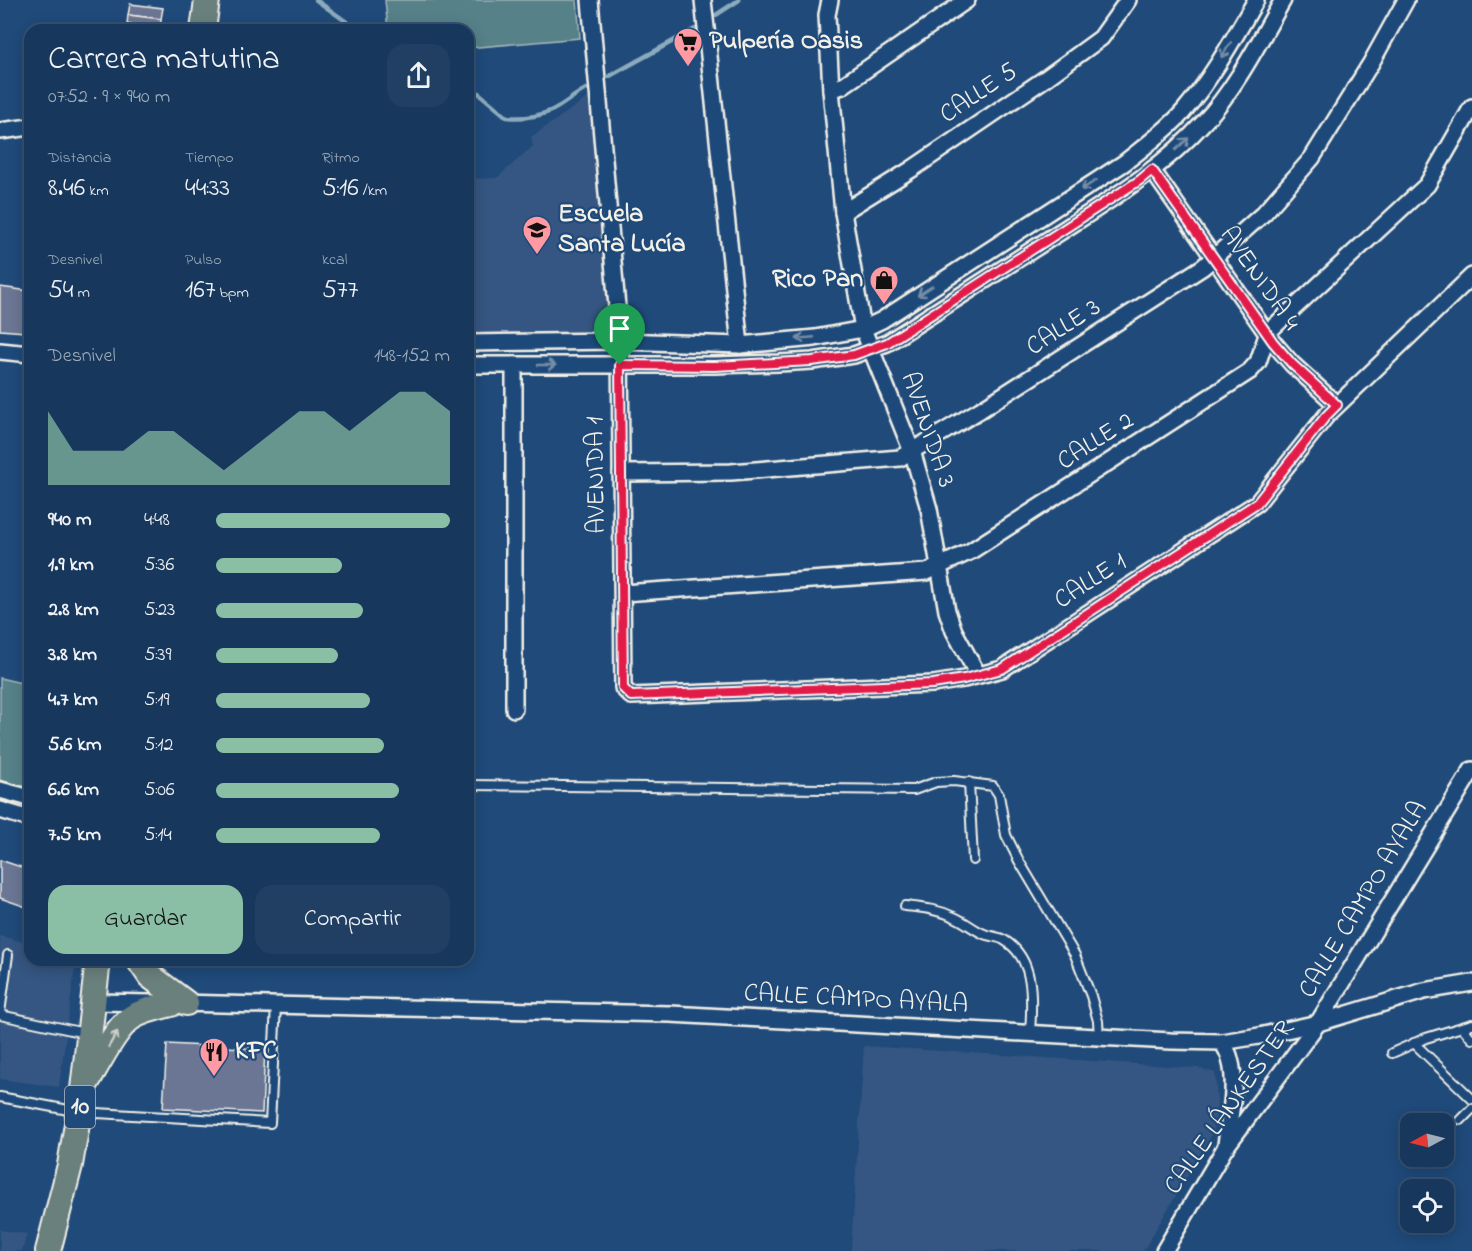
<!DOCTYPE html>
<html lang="es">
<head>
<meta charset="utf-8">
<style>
	body { margin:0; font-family:"Indie Flower",sans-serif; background:#203f62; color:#f1f3f6; height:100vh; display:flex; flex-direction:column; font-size:22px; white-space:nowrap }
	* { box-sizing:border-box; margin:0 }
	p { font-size:20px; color:#9eacbb }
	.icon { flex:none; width:33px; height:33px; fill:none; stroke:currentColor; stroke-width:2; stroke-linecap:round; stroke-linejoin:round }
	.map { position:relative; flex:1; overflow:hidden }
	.side { position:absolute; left:24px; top:24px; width:450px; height:942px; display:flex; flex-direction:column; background:#17385c; border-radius:18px; box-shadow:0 3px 15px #0003,0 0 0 2px #365272 }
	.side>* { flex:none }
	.needle { width:39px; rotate:263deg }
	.controls { position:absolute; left:1400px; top:1113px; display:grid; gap:12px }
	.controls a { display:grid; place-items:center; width:54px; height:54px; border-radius:12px; background:#17385c; box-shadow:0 3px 15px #0003,0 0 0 2px #365272; font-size:30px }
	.pin { position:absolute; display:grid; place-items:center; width:51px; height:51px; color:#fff; margin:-62px -26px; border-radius:50% 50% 50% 0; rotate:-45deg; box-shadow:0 0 6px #0007 }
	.pin .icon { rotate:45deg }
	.round { display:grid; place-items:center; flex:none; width:63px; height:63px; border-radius:18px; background:#203f62 }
	.overview { display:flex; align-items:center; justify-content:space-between; height:102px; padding:0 24px }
	h1 { font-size:33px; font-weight:600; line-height:45px }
	.stats { display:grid; grid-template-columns:repeat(3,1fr); gap:9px; height:102px; padding:6px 24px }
	.stats div { display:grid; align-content:center }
	.stats b { font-size:26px; font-weight:600 }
	.stats small { font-size:16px; font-weight:400 }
	.stats p { font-size:16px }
	.chart { height:168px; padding:12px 24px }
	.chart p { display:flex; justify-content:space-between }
	.chart svg { width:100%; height:108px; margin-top:6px; fill:#8abfa5; opacity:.7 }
	.cta { display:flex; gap:12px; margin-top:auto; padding:12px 24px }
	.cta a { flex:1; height:69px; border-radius:18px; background:#8abfa5; color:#111; font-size:24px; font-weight:600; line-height:69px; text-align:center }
	.cta a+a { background:#203f62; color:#f1f3f6 }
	ul { padding:0 24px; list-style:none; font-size:20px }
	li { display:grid; grid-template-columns:96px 72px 1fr; align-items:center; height:45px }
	li i { height:15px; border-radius:8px; background:#8abfa5 }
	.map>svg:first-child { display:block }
	.built { fill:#365782 }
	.green { fill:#578188; stroke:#a6b9b8; stroke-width:1.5 }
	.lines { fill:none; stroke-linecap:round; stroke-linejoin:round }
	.stream { stroke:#8cabbd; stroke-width:4.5 }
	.building { fill:#6b7693; stroke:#f4f1e8; stroke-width:1.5 }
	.service-casing { stroke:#f4f1e8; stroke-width:12 }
	.minor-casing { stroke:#f4f1e8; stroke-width:20 }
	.primary-casing { stroke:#f4f1e8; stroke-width:28 }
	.service { stroke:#1f4a7a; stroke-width:8 }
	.minor { stroke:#1f4a7a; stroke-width:15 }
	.primary { stroke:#6a807d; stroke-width:24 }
	.oneway { stroke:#748da6 }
	.oneway2 { stroke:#cbcfc8 }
	.route-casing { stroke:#fff; stroke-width:12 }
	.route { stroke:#e11d48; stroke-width:8 }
	.labels { text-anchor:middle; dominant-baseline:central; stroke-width:4.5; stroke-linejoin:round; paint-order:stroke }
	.shield { fill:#1f4a7a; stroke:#b4bfc7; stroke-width:1.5 }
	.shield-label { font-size:24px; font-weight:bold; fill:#f4f1e8 }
	.poi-label { font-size:26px; font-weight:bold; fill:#f4f1e8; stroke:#1f4a7a; text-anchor:start }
	.street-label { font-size:26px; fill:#f4f1e8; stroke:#1f4a7a }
</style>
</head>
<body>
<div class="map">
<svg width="1472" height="1251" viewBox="0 0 1472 1251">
	<rect width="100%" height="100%" fill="#1f4a7a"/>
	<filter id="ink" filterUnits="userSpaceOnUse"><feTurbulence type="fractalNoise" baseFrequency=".0167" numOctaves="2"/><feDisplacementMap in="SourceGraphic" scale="12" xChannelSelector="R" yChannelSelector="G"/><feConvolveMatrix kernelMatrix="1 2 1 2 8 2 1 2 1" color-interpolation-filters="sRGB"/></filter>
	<g filter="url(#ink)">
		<g class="built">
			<path d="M592,95l21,239h-145v-155l29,-1 36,-32 -2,-9z"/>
			<path d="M0,936l30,8v16h46l-17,127 -59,-8z"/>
			<path d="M864,1046l334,22 17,5 2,28 -3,30 -71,120h-292z"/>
			<path d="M0,1230l27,4 -5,17h-22z"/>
		</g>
		<g class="green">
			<path d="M385,0h192l3,38 -112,10v-18h-80z"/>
			<path d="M0,678l30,7v103l-30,-8z"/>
		</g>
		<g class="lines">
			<g class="stream">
				<path d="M316,0l42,30"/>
				<path d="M716,15l23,-15"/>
				<path d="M608,77l87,-48"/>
				<path d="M468,84l39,33c17,2 37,-1 51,-10 10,-6 18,-13 28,-18"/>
			</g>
		</g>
		<g class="building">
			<path d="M130,4l33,4 -2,11 -33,-4z"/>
			<path d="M128,15l33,4 -1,10 -33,-5z"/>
			<path d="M0,287l29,4 -4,41 -25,-2z"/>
			<path d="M0,860l30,10 -1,38 -29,-10z"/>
			<path d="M167,1044l98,5 -3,64 -99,-5z"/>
		</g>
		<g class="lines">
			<g class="service-casing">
				<g id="service">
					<path d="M969,782l4,78"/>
					<path d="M468,785l446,5 22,-8 18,-1 39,5 6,9 7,40 13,26 56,94 16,41 7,25 1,16"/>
					<path d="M905,906c17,2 33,3 49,11 10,4 19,12 28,16 7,4 16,3 22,7 32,19 28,61 26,93"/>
					<path d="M0,1013l8,-58"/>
					<path d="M0,1015l85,18"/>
					<path d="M1462,1027l10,12"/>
					<path d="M1414,1043l58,56"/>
					<path d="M1392,1053l34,-15 46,-14"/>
					<path d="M0,1097l79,15 191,11 6,-118"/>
					<path d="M1461,1120l11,-11"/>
				</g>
			</g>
			<g class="minor-casing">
				<g id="minor">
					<path d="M590,0l30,341 3,347 8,8 302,-12 31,-5 38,-10 255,-166 69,-87 146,-140"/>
					<path d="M703,0l37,345"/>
					<path d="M830,0l-3,15 4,75 12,122 20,117 50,125 16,55 18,102 7,20 24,44"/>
					<path d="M831,90l11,-4 125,-86"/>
					<path d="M0,131l30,-4"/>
					<path d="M1152,170l121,172 19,22 45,41"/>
					<path d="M843,212l69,-43 134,-91 55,-40 27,-38"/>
					<path d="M468,343l152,-2 120,4 75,-7 48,-9 19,-9 242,-157c20,-16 42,-32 59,-51 29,-34 51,-74 73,-112"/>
					<path d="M0,351l30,3"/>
					<path d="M468,365h247l64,-2 33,-2 42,-6 33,-12c58,-37 115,-74 173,-111 51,-33 103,-64 144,-110 32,-34 56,-82 79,-122"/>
					<path d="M621,473l110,-1 169,-14 80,-48 223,-143 61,-54 48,-55 59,-95 35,-63"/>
					<path d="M623,593l304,-21 44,-21 279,-180 8,-9 10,-30 159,-147 45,-78"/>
					<path d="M514,709v-344"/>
					<path d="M0,790l30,8"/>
					<path d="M0,810l30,9"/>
					<path d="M94,1002l60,1"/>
					<path d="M178,1003l492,11 501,27 51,1 37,-6 59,-13 106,-32 48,-8"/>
					<path d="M1222,1042c3,5 7,11 8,17 8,27 -1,59 -4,86"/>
					<path d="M1164,1251l61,-103 93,-125 154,-253"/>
				</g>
			</g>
			<g class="primary-casing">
				<g id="primary">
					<path d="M203,30l4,-30"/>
					<path d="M139,960l11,16 36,27"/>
					<path d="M87,1082c12,-19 29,-56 47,-66 11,-6 25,-9 37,-12"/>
					<path d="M48,1251l22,-86 13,-76 15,-129"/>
				</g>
			</g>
			<use href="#service" class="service"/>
			<use href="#minor" class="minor"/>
			<use href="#primary" class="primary"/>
		</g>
		<defs><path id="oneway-shaft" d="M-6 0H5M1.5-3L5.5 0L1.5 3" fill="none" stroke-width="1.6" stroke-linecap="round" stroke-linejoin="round" transform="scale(1.5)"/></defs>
		<g class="oneway">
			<use href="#oneway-shaft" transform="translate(1226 50) rotate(122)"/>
			<use href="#oneway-shaft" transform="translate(1182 144) rotate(-43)"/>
			<use href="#oneway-shaft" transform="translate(1089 185) rotate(147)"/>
			<use href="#oneway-shaft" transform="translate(925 291) rotate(147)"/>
			<use href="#oneway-shaft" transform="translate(805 338) rotate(175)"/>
			<use href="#oneway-shaft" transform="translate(547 365)"/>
		</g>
		<use class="oneway2" href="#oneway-shaft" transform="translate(113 1039) rotate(-60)"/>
	</g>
	<g class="lines" filter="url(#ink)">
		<g class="route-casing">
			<path id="route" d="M1152,170l121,172 19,22 45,41 -11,11 -69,87 -255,166 -38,10 -31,5 -302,12 -8,-8 -3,-323 95,1 97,-5 42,-6 33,-12 253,-163z"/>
		</g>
		<use href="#route" class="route"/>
	</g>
	<defs>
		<g id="supermarket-pin" transform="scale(1.5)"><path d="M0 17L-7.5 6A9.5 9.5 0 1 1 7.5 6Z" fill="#ff9aa2" stroke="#1f4a7a"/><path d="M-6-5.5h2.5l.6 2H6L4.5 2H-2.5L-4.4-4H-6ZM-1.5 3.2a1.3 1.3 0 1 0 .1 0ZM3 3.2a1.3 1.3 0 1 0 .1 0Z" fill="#111"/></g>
		<g id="school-pin" transform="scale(1.5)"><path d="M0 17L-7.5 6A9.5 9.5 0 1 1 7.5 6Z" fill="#ff9aa2" stroke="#1f4a7a"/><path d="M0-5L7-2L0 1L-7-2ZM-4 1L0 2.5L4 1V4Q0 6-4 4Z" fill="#111"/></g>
		<g id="shop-pin" transform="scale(1.5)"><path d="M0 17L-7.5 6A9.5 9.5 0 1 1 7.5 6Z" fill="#ff9aa2" stroke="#1f4a7a"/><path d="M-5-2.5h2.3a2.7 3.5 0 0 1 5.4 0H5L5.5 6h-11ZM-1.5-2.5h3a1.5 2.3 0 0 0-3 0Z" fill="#111"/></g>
		<g id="restaurant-pin" transform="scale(1.5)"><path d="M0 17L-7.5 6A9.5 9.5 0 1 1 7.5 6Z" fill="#ff9aa2" stroke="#1f4a7a"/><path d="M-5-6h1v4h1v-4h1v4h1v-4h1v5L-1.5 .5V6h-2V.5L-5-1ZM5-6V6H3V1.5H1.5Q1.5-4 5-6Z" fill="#111"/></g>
	</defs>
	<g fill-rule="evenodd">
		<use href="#supermarket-pin" x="688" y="42"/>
		<use href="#school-pin" x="537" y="230"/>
		<use href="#shop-pin" x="884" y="280"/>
		<use href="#restaurant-pin" x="214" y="1052"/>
	</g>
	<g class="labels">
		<rect class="shield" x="65" y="1086" width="30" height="42" rx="4.5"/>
		<g class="shield-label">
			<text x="80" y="1107">10</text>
		</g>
		<g class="poi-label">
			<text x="709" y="42">Pulpería Oasis</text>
			<text x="558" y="215">Escuela<tspan x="558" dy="30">Santa Lucía</tspan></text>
			<text x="863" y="280" text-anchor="end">Rico Pan</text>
			<text x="235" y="1052">KFC</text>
		</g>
		<g class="street-label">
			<text transform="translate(979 94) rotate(-34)">CALLE 5</text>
			<text transform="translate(1259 279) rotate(55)">AVENIDA 4</text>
			<text transform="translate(1064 328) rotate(-33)">CALLE 3</text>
			<text transform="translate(927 430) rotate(71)">AVENIDA 3</text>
			<text transform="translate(1096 442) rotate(-33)">CALLE 2</text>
			<text transform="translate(597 475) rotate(-91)">AVENIDA 1</text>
			<text transform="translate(1091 582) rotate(-33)">CALLE 1</text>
			<text transform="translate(1364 900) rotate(-59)">CALLE CAMPO AYALA</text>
			<text transform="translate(856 1000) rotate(3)">CALLE CAMPO AYALA</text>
			<text transform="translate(1230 1108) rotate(-55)">CALLE LÁNKESTER</text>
		</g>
	</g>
</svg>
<div class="controls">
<a><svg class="needle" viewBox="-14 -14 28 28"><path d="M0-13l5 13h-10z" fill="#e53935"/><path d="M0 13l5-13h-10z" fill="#9eacbb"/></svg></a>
<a><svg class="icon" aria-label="locate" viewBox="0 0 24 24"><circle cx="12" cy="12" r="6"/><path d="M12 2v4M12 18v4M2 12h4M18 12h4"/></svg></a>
</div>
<div class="pin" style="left:620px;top:365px;background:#1e9e55"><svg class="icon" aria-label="arrive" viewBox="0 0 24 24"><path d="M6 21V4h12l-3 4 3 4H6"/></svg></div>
<section class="side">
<div class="overview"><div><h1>Carrera matutina</h1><p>07:52 · 9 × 940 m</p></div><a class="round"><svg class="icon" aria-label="share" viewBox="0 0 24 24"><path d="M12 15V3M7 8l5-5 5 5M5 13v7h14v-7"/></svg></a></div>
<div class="stats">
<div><p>Distancia</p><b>8.46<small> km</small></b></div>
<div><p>Tiempo</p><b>44:33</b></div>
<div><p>Ritmo</p><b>5:16<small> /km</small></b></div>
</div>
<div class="stats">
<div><p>Desnivel</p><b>54<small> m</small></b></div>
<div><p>Pulso</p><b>167<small> bpm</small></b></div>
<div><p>kcal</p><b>577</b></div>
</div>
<div class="chart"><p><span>Desnivel</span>148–152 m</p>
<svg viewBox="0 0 160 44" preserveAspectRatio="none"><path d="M0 44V14L10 30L20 30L30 30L40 22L50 22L60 30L70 38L80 30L90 22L100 14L110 14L120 22L130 14L140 6L150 6L160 14V44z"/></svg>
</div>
<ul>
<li><b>940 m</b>4:48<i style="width:100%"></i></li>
<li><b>1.9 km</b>5:36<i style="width:54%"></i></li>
<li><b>2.8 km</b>5:23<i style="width:63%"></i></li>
<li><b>3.8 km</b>5:39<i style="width:52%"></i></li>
<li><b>4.7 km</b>5:19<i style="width:66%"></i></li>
<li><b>5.6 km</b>5:12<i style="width:72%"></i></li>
<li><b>6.6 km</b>5:06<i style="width:78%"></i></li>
<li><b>7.5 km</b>5:14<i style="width:70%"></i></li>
</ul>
<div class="cta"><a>Guardar</a><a>Compartir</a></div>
</section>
</div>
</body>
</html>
